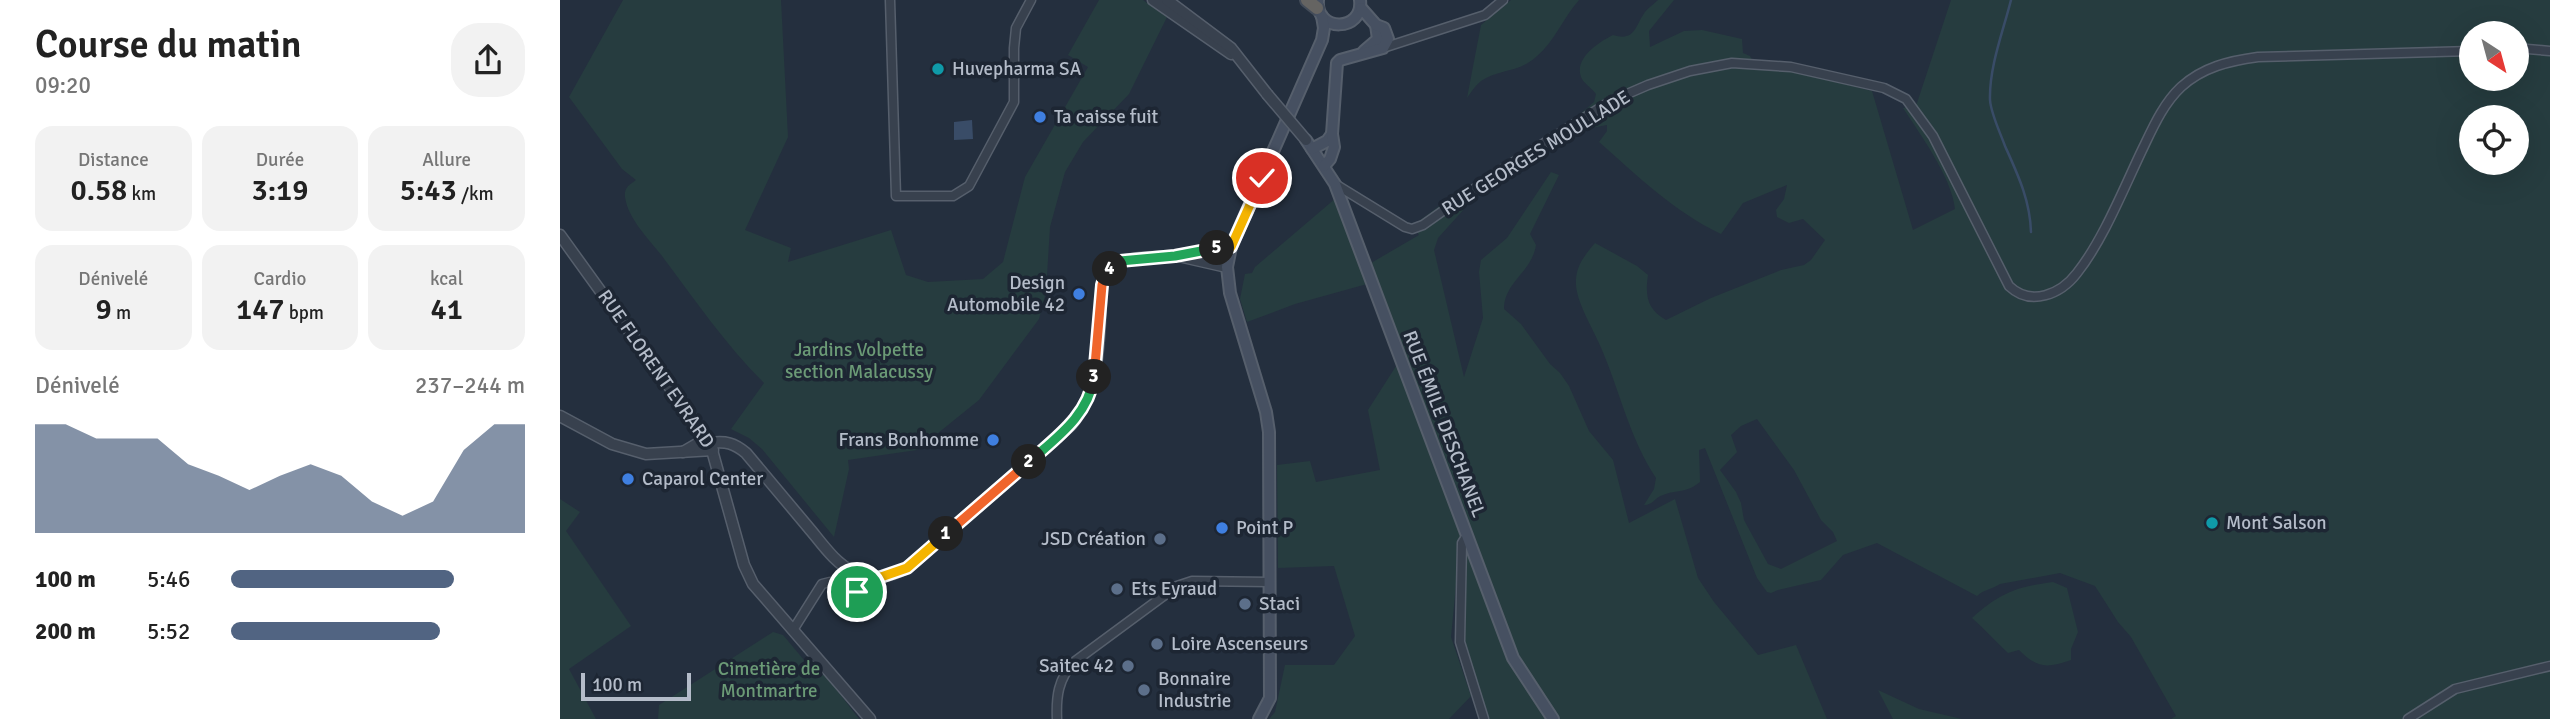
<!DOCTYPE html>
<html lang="fr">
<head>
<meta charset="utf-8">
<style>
	body { margin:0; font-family:Signika,sans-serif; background:#f2f2f2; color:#222; height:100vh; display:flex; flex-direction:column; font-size:26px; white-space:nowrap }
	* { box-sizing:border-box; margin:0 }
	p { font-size:23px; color:#767676 }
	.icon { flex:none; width:38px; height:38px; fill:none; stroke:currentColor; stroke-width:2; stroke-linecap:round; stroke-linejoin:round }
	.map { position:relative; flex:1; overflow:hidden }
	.details { display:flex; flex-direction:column; background:#fff; width:560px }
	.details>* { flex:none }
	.needle { width:46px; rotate:144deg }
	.fabs { position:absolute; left:1899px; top:21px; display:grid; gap:14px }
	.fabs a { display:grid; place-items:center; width:70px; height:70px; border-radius:50%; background:#fff; box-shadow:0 7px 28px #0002; font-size:35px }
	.scale { position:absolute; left:21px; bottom:18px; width:110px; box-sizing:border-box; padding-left:7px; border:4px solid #b4bcc9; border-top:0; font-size:19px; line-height:24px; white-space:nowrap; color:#b4bcc9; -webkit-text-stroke:5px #1d2633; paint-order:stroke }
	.pin { position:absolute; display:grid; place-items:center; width:60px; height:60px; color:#fff; margin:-30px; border:4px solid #fff; border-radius:50%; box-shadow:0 2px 7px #0007 }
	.km { position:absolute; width:35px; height:35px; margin:-18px; border-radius:50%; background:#222; color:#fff; font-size:19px; line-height:35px; text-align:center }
	.round { display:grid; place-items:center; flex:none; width:74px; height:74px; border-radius:28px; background:#f2f2f2 }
	.summary { display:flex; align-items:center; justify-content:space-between; height:119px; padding:0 35px }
	h1 { font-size:38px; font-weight:600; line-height:52px }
	.metrics { display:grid; grid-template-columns:repeat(3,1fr); gap:10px; height:119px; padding:7px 35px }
	.metrics div { display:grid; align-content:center; border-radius:18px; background:#f2f2f2; text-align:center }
	.metrics b { font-size:30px; font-weight:600 }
	.metrics small { font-size:19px; font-weight:400 }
	.metrics p { font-size:19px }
	.chart { height:196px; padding:14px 35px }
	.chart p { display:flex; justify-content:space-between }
	.chart svg { width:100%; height:126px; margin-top:7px; fill:#516482; opacity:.7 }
	ul { padding:0 35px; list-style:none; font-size:23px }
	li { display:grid; grid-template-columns:112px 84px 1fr; align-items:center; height:52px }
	li i { height:18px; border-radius:9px; background:#516482 }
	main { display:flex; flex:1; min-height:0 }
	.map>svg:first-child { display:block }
	.green { fill:#263c3f; fill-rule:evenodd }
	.water { fill:#394c67 }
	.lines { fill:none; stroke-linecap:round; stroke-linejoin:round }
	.stream { stroke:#394c67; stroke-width:2.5 }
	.minor-casing { stroke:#565f6c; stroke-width:11 }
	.tertiary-casing { stroke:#565f6c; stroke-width:13 }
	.secondary-casing { stroke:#565f6c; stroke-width:14 }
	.trunk-casing { stroke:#434c59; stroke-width:16 }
	.minor { stroke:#38414e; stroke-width:8 }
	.tertiary { stroke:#38414e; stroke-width:10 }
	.secondary { stroke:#465061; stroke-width:10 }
	.trunk { stroke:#656462; stroke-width:12 }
	.tertiary-bridge-casing { stroke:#565f6c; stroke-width:13; stroke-linecap:butt }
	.tertiary-bridge { stroke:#38414e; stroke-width:10 }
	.split-1-casing { stroke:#fff; stroke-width:14 }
	.split-2-casing { stroke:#fff; stroke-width:14 }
	.split-3-casing { stroke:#fff; stroke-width:14 }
	.split-4-casing { stroke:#fff; stroke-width:14 }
	.split-5-casing { stroke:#fff; stroke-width:14 }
	.split-6-casing { stroke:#fff; stroke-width:14 }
	.split-1 { stroke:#f5b400; stroke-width:9 }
	.split-2 { stroke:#f0652b; stroke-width:9 }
	.split-3 { stroke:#22a559; stroke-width:9 }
	.split-4 { stroke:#f0652b; stroke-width:9 }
	.split-5 { stroke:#22a559; stroke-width:9 }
	.split-6 { stroke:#f5b400; stroke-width:9 }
	.culture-dot { fill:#0f9aa8; stroke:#1d2633; stroke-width:2.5 }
	.shop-dot { fill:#3f7fe0; stroke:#1d2633; stroke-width:2.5 }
	.service-dot { fill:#5c6f8a; stroke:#1d2633; stroke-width:2.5 }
	.labels { text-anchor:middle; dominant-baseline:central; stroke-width:7; stroke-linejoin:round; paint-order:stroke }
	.poi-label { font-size:19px; fill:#b4bcc9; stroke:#1d2633; text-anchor:start }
	.street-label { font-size:19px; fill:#b4bcc9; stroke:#1d2633 }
	.park-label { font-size:19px; fill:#6b9a76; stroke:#1d2633 }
</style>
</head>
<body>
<main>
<section class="details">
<div class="summary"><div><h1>Course du matin</h1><p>09:20</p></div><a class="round"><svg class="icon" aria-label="share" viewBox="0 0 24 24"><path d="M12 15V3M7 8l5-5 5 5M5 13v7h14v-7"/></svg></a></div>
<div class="metrics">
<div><p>Distance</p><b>0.58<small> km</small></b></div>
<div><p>Durée</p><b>3:19</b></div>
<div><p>Allure</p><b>5:43<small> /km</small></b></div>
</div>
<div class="metrics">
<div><p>Dénivelé</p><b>9<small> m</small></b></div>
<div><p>Cardio</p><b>147<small> bpm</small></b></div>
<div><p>kcal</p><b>41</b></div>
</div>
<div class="chart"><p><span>Dénivelé</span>237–244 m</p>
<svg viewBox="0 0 160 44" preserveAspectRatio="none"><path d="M0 44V6L10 6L20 11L30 11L40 11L50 20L60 24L70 29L80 24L90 20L100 24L110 33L120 38L130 33L140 15L150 6L160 6V44z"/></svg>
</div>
<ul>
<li><b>100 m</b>5:46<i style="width:76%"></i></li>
<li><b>200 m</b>5:52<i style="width:71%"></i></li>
</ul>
</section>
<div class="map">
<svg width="1990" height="719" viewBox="0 0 1990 719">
	<rect width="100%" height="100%" fill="#242f3e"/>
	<g class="green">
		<path d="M63,0h158l7,137 -43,93 46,18 -3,14 103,-32 15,45 22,7 55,-3 20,-17 22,-85 63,-110 -20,-12 31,-55h44l24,17 -38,77 -46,48 -18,30 -15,55 -4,65 -7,27 -60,81 -62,50 -69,10 1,9 -15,68 -72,-88 -13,-11 -18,-9 33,-46c-39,-39 -69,-83 -102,-127 -13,-17 -34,-37 -37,-59 -1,-9 4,-12 11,-17l-14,-11 -53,-72z"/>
		<path d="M951,0h68c-16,18 -24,41 -43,57 -18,16 -37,12 -55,24 -5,4 -10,11 -14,17l14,-73z"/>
		<path d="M1098,0h16l-25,31 1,16 34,-16 18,-1 40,9 1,14 7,3 6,11 36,4 80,20 41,139 42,-21c-3,-31 -35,-75 -52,-101l13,-2 35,-106h599v719h-379l5,-3 -45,-79 -13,-15 -23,-36 -35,-13 -60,11c-8,5 -17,6 -23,12l-100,-53 -34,12 -22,25 -43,10 -7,3 -4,-1 -10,-14 -52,-130 -6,2 1,32c-15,12 -22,7 -37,13 -9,3 -10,10 -19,10l10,-16 2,-11c-26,-39 -36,-86 -54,-128 -7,-18 -25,-46 -26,-65 -1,-18 8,-29 19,-42l42,23 11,9c-3,21 -1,34 18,45l45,-22 70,-28 23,-5 7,-5 14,-20 -22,-21 -14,4 -12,-6 -1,-7 8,-11 3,-14 -44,18 -22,31c-48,-23 -82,-57 -122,-92l8,-11v-6l-16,3 -10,-3 -2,-10 15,-13 2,-8c-5,-7 -12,-10 -15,-17 -7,-19 18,-35 32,-42 22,7 22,-9 32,-23 3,-4 9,-8 13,-12zM1911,33h45v46h-45zM1911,117h45v46h-45zM1197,419l37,51 27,50 12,12 4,9 -56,28 -13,-5 -24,-44 -3,-17 -5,-11 -16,-22 17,-18 -6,-17 10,-9z"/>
		<path d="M991,172l8,3 -29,59 6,11c-4,27 -32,37 -32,64l17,15 29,40 10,9 9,13 20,45 24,29 16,63 46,-24 23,79 16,24 44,53 38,-10 31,74h-269l-43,-68 -144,-388 48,-28 -6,-10 50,-36 2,19 -27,30 -4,12 30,127 19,-59 -4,-46 2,-12 26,-22z"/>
		<path d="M776,198l31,86 -72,20 -48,18 -7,-23 5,-25 7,-1 3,-6z"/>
		<path d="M838,363l63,170 -10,104 20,59 -22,23h-180l6,-7 10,-47h49l21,-29 -21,-70 -56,2 -1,-103 33,-4 6,21 64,-12 -12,-60z"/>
		<path d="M0,499l20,13 -14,19 65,95 -62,43 27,50h-36z"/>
		<path d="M908,552l50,125 29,42h-59l-26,-84 3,-81z"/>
		<path d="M1493,582l14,6 11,44 -7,17v11c-24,8 -33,9 -52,-10l-11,3c-13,-12 -23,-24 -36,-35 28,-25 44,-31 81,-36z"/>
		<path d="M213,632l10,3 31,37 12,4 33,43h-201l1,-14z"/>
		<path d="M1318,690l41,19 43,10h-69z"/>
	</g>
	<path class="water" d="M412,120l1,19 -19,1v-18z"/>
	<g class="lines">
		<path class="stream" d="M1451,0c-8,32 -22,67 -21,100 1,14 10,32 15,46 13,29 25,54 26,86"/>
		<g class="minor-casing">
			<g id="minor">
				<path d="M330,0l6,196h57l16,-10 45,-84v-54l2,-20 15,-28"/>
				<path d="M823,48l102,-33 18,-15"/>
				<path d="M1956,48l34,3"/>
				<path d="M775,184l70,43 7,2 11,-4 75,-53 113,-71 37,-16 42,-14 42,-8 59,4 93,21 22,11 27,37 76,150c22,21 52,8 68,-13 27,-34 48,-88 67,-127 10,-21 20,-43 37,-59 22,-20 48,-26 77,-30l213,-6"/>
				<path d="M907,535l-5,8 -2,99 24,77"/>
				<path d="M233,630l29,-46 8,-2 35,10 9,-5 4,-9"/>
				<path d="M497,719c-1,-22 1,-40 17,-57l103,-76 15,-5 78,1"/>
				<path d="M1848,719l47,-30 95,-23"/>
			</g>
		</g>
		<g class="tertiary-casing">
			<g id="tertiary">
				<path d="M593,0l78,54"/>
				<path d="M607,0l64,48 36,46"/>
				<path d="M0,235l150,208 34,122 9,19 117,135"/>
				<path d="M623,257l44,10"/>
				<path d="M0,416l52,28 34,10 67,-4"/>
				<path d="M150,443c16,-2 24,0 36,10 21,25 42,50 62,74 13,15 27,37 46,45 20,10 43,4 60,-10l157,-137c32,-38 27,-93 31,-140 3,-11 8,-20 20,-24 15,-5 34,-3 49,-5 20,-2 40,-7 60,-9"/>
				<path d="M123,452l24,-14"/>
			</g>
		</g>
		<g class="secondary-casing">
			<g id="secondary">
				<path d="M758,0c-3,33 46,32 42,0"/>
				<path d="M804,51l14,-12 -2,-14"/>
				<path d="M746,140l29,44 178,474 40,61"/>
				<path d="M752,149l15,-8 5,-7"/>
				<path d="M764,166l6,-7 4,-12 -2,-13 5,-71 3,-3 43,-12 5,-9 -4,-11 -8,-3 -15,-17"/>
				<path d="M699,719l11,-21 -1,-266 -3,-20 -36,-119 -3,-26 4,-20 91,-207 2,-12 -2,-12"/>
			</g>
		</g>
		<g class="trunk-casing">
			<path id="trunk" d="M747,0l10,8"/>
		</g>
		<use href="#minor" class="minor"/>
		<use href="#tertiary" class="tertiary"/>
		<use href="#secondary" class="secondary"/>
		<use href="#trunk" class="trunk"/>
		<g class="tertiary-bridge-casing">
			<path id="tertiary-bridge" d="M707,94l39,46"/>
		</g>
		<use href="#tertiary-bridge" class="tertiary-bridge"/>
	</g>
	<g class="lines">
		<g class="split-1-casing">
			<path id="split-1" d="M297,592c12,1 17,-4 21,-14l29,-10 39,-34"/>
		</g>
		<g class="split-2-casing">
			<path id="split-2" d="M386,534l83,-72"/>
		</g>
		<g class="split-3-casing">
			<path id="split-3" d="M469,462c28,-25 59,-46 65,-85"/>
		</g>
		<g class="split-4-casing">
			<path id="split-4" d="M534,377l8,-92 3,-11 5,-5"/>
		</g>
		<g class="split-5-casing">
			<path id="split-5" d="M550,269l10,-8 55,-5 42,-8"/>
		</g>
		<g class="split-6-casing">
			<path id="split-6" d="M657,248l14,-1 31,-69"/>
		</g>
		<use href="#split-1" class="split-1"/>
		<use href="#split-2" class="split-2"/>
		<use href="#split-3" class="split-3"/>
		<use href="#split-4" class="split-4"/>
		<use href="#split-5" class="split-5"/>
		<use href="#split-6" class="split-6"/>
	</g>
	<g class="culture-dot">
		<circle cx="378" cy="69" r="7"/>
		<circle cx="1652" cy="523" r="7"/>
	</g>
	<g class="shop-dot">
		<circle cx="480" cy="117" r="7"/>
		<circle cx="519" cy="294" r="7"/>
		<circle cx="433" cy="440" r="7"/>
		<circle cx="68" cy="479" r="7"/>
		<circle cx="662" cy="528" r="7"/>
	</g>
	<g class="service-dot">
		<circle cx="600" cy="539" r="7"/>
		<circle cx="557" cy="589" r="7"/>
		<circle cx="685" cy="604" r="7"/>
		<circle cx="597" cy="644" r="7"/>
		<circle cx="568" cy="666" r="7"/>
		<circle cx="584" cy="690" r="7"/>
	</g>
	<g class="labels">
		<g class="poi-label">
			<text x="392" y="69">Huvepharma SA</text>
			<text x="494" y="117">Ta caisse fuit</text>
			<text x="505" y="283" text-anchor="end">Design<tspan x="505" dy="22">Automobile 42</tspan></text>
			<text x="419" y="440" text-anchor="end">Frans Bonhomme</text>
			<text x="82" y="479">Caparol Center</text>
			<text x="1666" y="523">Mont Salson</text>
			<text x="676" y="528">Point P</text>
			<text x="586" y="539" text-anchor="end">JSD Création</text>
			<text x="571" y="589">Ets Eyraud</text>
			<text x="699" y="604">Staci</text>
			<text x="611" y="644">Loire Ascenseurs</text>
			<text x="554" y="666" text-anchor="end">Saitec 42</text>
			<text x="598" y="679">Bonnaire<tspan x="598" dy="22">Industrie</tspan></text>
		</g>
		<g class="street-label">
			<text transform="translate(976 153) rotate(-32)">RUE GEORGES MOULLADE</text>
			<text transform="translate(96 369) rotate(55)">RUE FLORENT EVRARD</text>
			<text transform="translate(884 424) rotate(69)">RUE ÉMILE DESCHANEL</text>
		</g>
		<g class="park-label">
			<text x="299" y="350">Jardins Volpette<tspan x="299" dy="22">section Malacussy</tspan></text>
			<text x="209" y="669">Cimetière de<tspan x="209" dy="22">Montmartre</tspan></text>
		</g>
	</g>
</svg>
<div class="fabs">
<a><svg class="needle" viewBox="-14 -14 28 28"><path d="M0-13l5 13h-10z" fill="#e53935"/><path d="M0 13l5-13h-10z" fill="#767676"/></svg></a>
<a><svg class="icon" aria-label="locate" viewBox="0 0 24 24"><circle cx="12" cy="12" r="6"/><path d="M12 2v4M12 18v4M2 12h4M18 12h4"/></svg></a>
</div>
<div class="scale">100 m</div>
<div class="pin" style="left:297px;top:592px;background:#1e9e55"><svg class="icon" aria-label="arrive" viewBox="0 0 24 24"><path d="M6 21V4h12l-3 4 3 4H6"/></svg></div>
<div class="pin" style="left:702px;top:178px;background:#d93025"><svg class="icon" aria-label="check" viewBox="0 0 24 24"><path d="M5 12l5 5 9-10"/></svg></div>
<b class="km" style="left:386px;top:534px">1</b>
<b class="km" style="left:469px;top:462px">2</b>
<b class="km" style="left:534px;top:377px">3</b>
<b class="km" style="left:550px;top:269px">4</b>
<b class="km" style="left:657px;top:248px">5</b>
</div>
</main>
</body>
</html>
